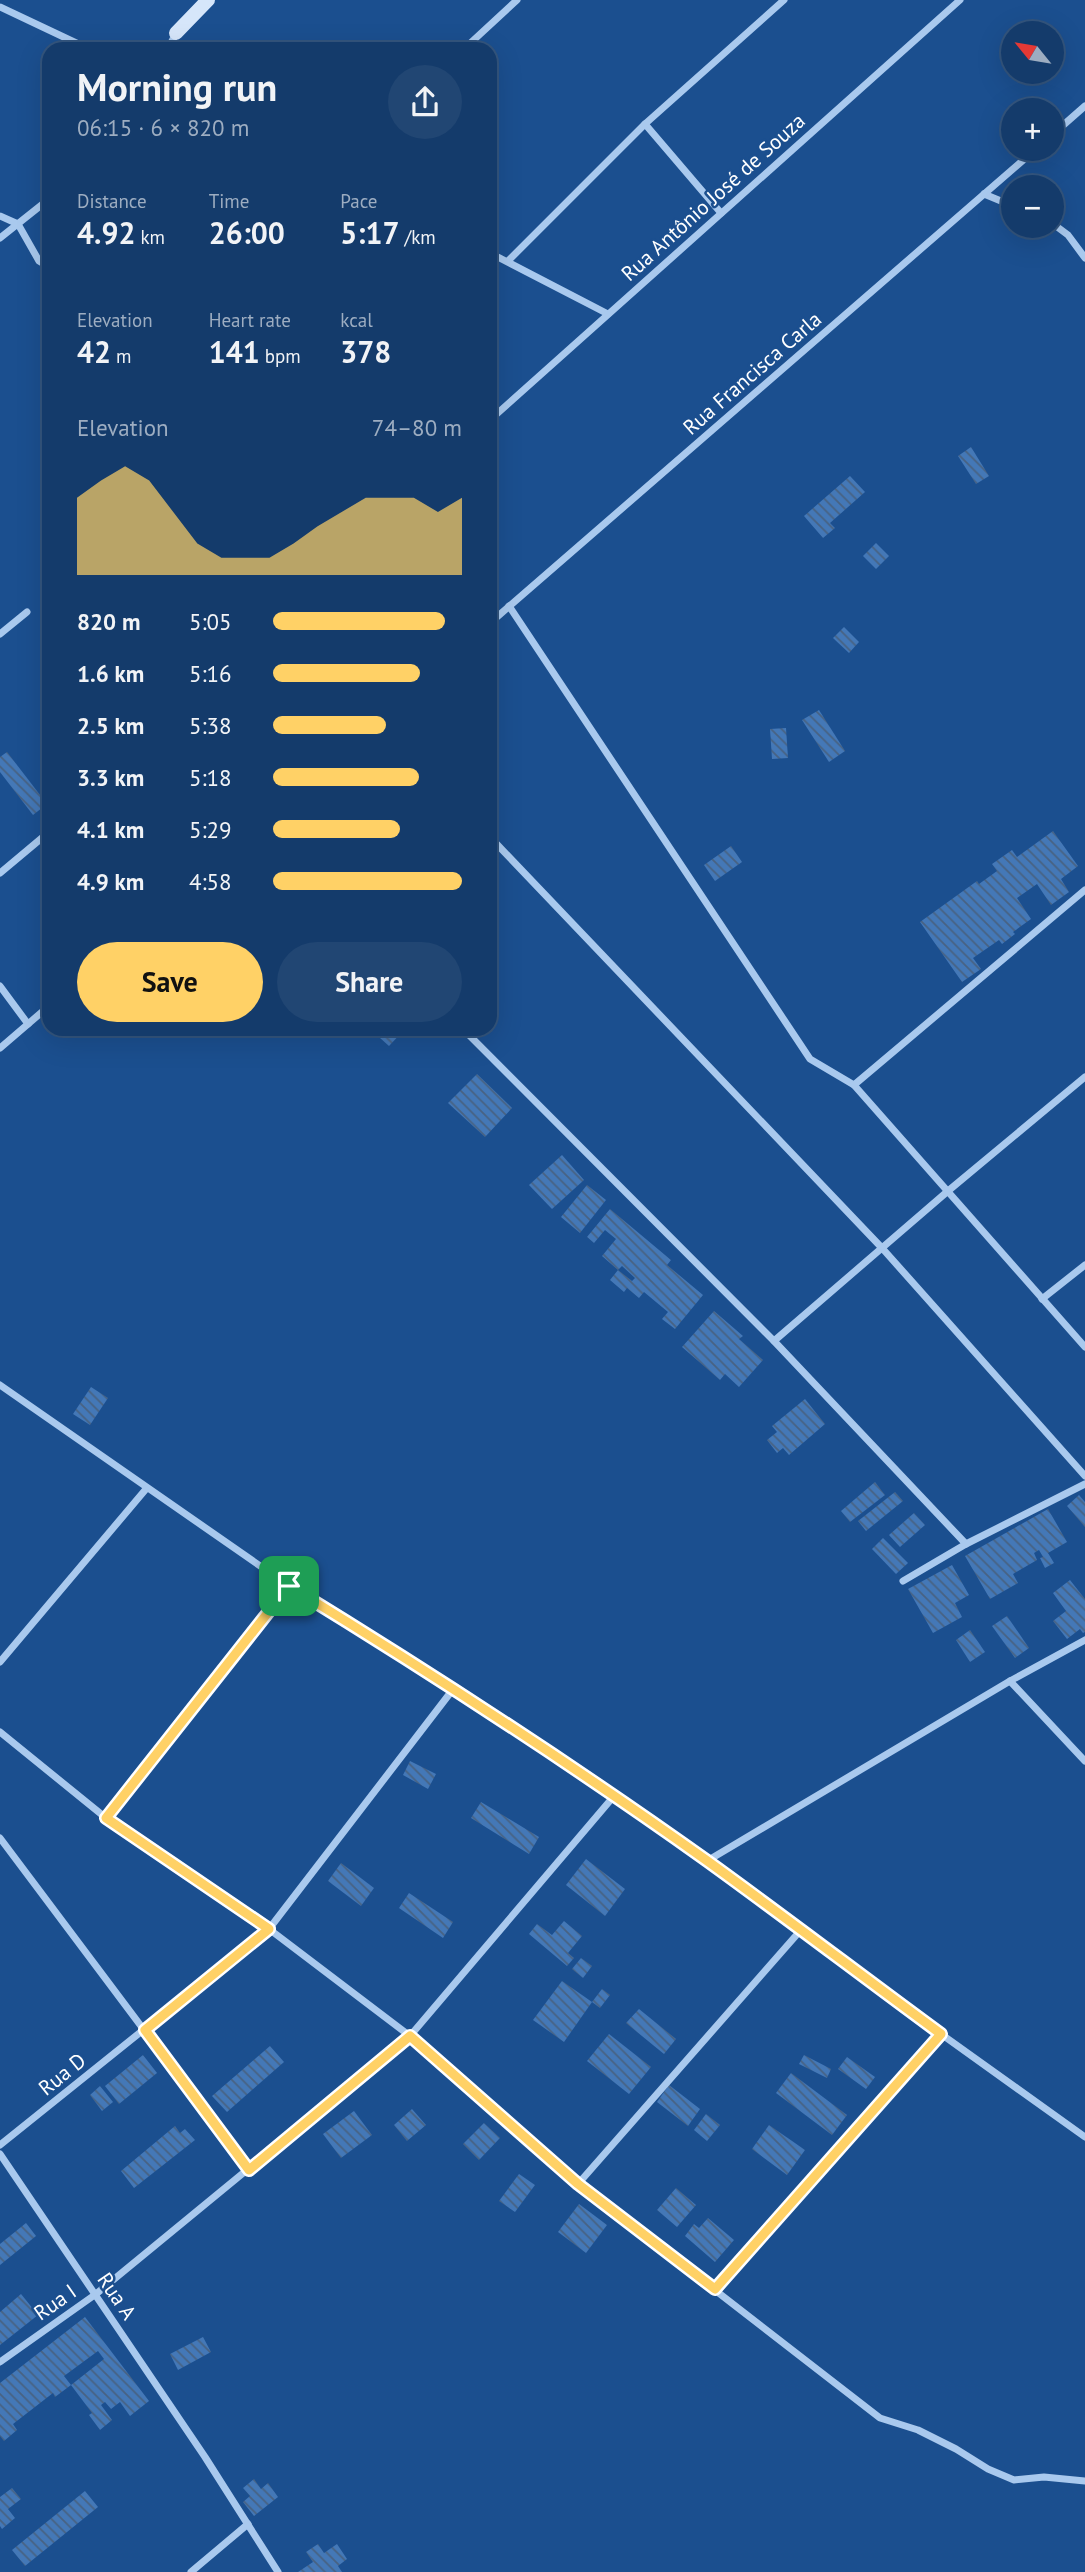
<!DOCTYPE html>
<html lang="en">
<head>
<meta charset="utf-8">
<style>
	body { margin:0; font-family:"PT Sans",sans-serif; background:#214673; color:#f1f3f6; height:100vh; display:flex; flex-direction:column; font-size:26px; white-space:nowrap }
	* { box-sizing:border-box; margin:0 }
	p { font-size:23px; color:#9dadc1 }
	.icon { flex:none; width:38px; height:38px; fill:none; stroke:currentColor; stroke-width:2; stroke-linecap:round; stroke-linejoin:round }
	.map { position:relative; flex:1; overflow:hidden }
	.panel { position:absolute; left:42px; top:42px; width:455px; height:994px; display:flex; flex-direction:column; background:#143b6b; border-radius:21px; box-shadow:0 7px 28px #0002,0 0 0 2px #33557e }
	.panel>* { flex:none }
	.needle { width:46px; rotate:300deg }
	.buttons { position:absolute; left:1001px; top:21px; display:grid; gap:14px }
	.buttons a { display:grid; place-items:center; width:63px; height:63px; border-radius:50%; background:#143b6b; box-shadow:0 7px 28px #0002,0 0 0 2px #33557e; font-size:35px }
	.pin { position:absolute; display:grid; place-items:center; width:60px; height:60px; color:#fff; margin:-30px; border-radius:14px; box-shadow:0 4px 10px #0006 }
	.round { display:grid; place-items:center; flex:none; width:74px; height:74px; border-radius:37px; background:#214673 }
	.headline { display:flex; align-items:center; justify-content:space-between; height:119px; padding:0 35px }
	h1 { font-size:38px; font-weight:700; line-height:52px }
	.metrics { display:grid; grid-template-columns:repeat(3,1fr); gap:10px; height:119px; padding:7px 35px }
	.metrics div { display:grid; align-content:center }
	.metrics b { font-size:30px; font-weight:700 }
	.metrics small { font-size:19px; font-weight:400 }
	.metrics p { font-size:19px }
	.chart { height:196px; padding:14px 35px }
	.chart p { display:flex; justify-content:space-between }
	.chart svg { width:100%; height:126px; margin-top:7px; fill:#ffd166; opacity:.7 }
	.cta { display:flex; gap:14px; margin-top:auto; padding:14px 35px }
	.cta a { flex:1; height:80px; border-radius:42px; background:#ffd166; color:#111; font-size:28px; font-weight:700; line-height:80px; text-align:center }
	.cta a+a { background:#214673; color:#f1f3f6 }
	ul { padding:0 35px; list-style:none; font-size:23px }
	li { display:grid; grid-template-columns:112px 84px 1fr; align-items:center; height:52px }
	li i { height:18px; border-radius:9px; background:#ffd166 }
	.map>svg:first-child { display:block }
	.building { fill:url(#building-back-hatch) }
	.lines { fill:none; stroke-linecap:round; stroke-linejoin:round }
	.street { stroke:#a9c9ee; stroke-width:7 }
	.secondary { stroke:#d6e6fa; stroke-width:14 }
	.route-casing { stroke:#fff; stroke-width:14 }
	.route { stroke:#ffd166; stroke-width:9 }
	.labels { text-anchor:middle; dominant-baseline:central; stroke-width:5; stroke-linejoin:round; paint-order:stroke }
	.street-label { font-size:21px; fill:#fff; stroke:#1b4f8f }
</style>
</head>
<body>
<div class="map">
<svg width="1085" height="2572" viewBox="0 0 1085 2572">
	<defs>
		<pattern id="building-back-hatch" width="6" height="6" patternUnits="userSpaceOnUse" patternTransform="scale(1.75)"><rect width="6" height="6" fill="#4478b7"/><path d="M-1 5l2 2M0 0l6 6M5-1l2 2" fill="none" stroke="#486282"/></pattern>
	</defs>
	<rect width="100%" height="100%" fill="#1b4f8f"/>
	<g class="building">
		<path d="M971,447l18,29 -13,8 -18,-28z"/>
		<path d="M850,476l15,16 -35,31 5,5 -12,10 -19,-22z"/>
		<path d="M876,543l13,13 -13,13 -13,-13z"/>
		<path d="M844,627l15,15 -10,11 -16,-15z"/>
		<path d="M819,710l26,41 -16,11 -27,-42z"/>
		<path d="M786,728l2,30 -16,1 -2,-30z"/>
		<path d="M7,752l40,52 -14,11 -33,-43v-15z"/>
		<path d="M1053,831l25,35 -17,13 8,13 -18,13 -14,-21 -20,14 14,21 -18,13 2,2 -13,10 -3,-4 -26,18 8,11 -19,13 -42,-60 57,-41 2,3 18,-13 -5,-7 20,-14 5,7z"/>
		<path d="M731,846l11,16 -27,19 -11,-16z"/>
		<path d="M370,1029h35l-16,17z"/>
		<path d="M477,1074l35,34 -27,29 -37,-34z"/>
		<path d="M562,1155l22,25 -32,29 -23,-24z"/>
		<path d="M587,1185l19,15 -26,33 -19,-16z"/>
		<path d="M610,1209l61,51 -4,5 36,30 -28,34 -13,-10 6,-7 -24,-20 -5,6 -12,-10 -3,4 -14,-12 8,-10 14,11 3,-3 -13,-12 -4,4 -16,-14 14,-17 -11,-9 -11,13 -7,-6z"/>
		<path d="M714,1311l29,25 -4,3 24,21 -24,27 -14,-13 -5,6 -38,-33z"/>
		<path d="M91,1387l17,11 -18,27 -17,-11z"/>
		<path d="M805,1399l20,25 -36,31 -6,-7 -6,5 -10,-13 10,-8 -5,-6z"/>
		<path d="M875,1482l10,13 -35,27 -9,-11z"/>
		<path d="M895,1492l8,9 -37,30 -8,-10z"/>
		<path d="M1079,1495l6,7v25l-18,-21z"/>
		<path d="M1048,1509l19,33 -19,11 6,10 -9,5 -5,-10 3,-1 -4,-7 -5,3 3,7 -24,14 5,9 -28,16 -25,-43z"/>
		<path d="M914,1513l11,12 -25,22 -11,-12z"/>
		<path d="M883,1538l25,25 -12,11 -24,-25z"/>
		<path d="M952,1565l17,30 -14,8 7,14 -29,16 -25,-44z"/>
		<path d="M1070,1580l15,19v33l-2,1 -3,-4 -13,10 -14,-18 13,-10 -13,-18z"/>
		<path d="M1007,1616l22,32 -14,10 -23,-32z"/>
		<path d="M970,1630l15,22 -15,10 -14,-22z"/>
		<path d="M410,1761l26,13 -8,15 -25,-14z"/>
		<path d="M481,1802l58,35 -10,17 -58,-36z"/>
		<path d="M586,1859l39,30 -20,27 -39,-31z"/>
		<path d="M341,1863l33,25 -13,18 -33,-25z"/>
		<path d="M409,1893l44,29 -10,16 -44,-30z"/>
		<path d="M564,1921l18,15 -14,17 6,5 -7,8 -38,-32 8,-10 15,11z"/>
		<path d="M581,1958l11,8 -9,12 -11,-9z"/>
		<path d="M562,1981l30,21 -28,40 -31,-22z"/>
		<path d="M602,1989l8,6 -10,13 -8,-6z"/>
		<path d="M639,2009l37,30 -12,15 -38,-31z"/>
		<path d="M609,2034l42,33 -22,27 -42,-33z"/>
		<path d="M270,2046l14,16 -57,50 -15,-16z"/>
		<path d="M143,2055l14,18 -38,31 -14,-18z"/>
		<path d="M804,2055l27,14 -4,9 -28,-14z"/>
		<path d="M847,2057l28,20 -9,12 -28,-20z"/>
		<path d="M791,2073l56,42 -15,20 -56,-42z"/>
		<path d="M669,2085l31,24 -12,17 -31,-24z"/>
		<path d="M100,2086l13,16 -11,9 -12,-16z"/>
		<path d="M412,2109l14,16 -19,16 -13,-16z"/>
		<path d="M354,2111l18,24 -31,23 -18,-24z"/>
		<path d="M706,2114l14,11 -13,16 -13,-11z"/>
		<path d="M484,2123l16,15 -21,22 -16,-16z"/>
		<path d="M769,2125l36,25 -18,25 -35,-26z"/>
		<path d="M175,2126l5,7 5,-4 10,11 -61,48 -13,-17z"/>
		<path d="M519,2174l16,11 -20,27 -16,-11z"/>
		<path d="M676,2188l20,17 -19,22 -20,-17z"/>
		<path d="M579,2204l28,21 -21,28 -28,-21z"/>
		<path d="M708,2218l26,22 -19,22 -30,-26 9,-12 5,4z"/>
		<path d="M26,2223l10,13 -36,29v-21z"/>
		<path d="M21,2294l17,21 -38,30v-33z"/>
		<path d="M85,2317l64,84 -19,15 -10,-14 -9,7 -6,-7 -4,3 11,15 -12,10 -11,-15 3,-2 -21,-28 33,-26 -6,-8 -34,25 7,9 -16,12 -2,-4 -40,31 4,6 -13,11 -4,-5v-53z"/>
		<path d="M203,2337l8,15 -33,18 -8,-16z"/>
		<path d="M254,2479l7,10 7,-6 10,14 -24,19 -11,-14 7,-6 -7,-8z"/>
		<path d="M12,2488l9,11 -13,10 7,9 -13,11 -2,-3v-29z"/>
		<path d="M85,2491l13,16 -73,59 -13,-16z"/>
		<path d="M318,2544l6,9 13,-9 10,15 -9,7 4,6h-44l15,-10 -7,-10z"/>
	</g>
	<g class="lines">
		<g class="street">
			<path d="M0,7l89,42"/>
			<path d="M168,49l8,-16"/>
			<path d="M464,49l53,-49"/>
			<path d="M645,124l76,89"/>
			<path d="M1052,135l33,-29"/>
			<path d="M984,194l29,12"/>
			<path d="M0,216l18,8 21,37 10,6"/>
			<path d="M1052,223l16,12 17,23"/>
			<path d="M0,238l49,-39"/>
			<path d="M490,253l118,61"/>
			<path d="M508,261l137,-137 139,-124"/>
			<path d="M490,420l470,-420"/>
			<path d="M509,606l301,453 44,26 231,262"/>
			<path d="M490,623l546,-474"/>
			<path d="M0,634l27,-22"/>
			<path d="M490,837l392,411 203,228"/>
			<path d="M0,873l49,-41"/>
			<path d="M0,986l28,38"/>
			<path d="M463,1029l311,312 192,203"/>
			<path d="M0,1048l49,-42"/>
			<path d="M854,1085l231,-195"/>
			<path d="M1042,1299l43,-34"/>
			<path d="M774,1341l174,-150 137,-114"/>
			<path d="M0,1385l289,201 165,102 253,173 234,173 144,103"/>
			<path d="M903,1581l63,-37 119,-60"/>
			<path d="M0,1662l146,-173"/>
			<path d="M1010,1681l75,80"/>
			<path d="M0,1732l106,86 163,111 141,107 168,148 302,234 38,12 38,19 32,20 26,11 30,-3 41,4"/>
			<path d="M106,1818l183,-232"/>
			<path d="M0,1838l249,332"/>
			<path d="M707,1861l303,-180 75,-41"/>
			<path d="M0,2145l269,-216 185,-241"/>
			<path d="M0,2154l205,303 73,115"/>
			<path d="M578,2184l222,-253"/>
			<path d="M715,2289l226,-255"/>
			<path d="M0,2362l96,-68 314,-258 204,-240"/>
			<path d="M191,2572l57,-48"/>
		</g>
		<path class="secondary" d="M176,33l32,-33"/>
	</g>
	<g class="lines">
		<g class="route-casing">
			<path id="route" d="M289,1586c142,87 281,177 417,274 79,57 156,116 235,174l-226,255 -137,-105 -168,-148 -161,134 -104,-140 124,-101 -163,-111z"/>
		</g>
		<use href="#route" class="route"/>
	</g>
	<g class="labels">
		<g class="street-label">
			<text transform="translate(713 197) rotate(-42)">Rua Antônio José de Souza</text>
			<text transform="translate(752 373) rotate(-41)">Rua Francisca Carla</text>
			<text transform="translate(62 2074) rotate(-39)">Rua D</text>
			<text transform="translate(117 2296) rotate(56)">Rua A</text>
			<text transform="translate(55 2302) rotate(-35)">Rua I</text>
		</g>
	</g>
</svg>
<div class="buttons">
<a><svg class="needle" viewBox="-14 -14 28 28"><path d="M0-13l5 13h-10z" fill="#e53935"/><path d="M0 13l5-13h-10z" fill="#9dadc1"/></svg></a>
<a>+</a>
<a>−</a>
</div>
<div class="pin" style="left:289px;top:1586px;background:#1e9e55"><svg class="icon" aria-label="arrive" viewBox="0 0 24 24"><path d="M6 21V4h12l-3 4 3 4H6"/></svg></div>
<section class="panel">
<div class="headline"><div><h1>Morning run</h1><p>06:15 · 6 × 820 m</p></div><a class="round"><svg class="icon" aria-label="share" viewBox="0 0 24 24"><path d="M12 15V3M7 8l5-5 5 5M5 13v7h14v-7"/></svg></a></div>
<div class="metrics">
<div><p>Distance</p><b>4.92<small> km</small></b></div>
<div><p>Time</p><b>26:00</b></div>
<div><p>Pace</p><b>5:17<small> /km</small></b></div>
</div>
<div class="metrics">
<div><p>Elevation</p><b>42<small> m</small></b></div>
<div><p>Heart rate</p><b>141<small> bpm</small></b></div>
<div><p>kcal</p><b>378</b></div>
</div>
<div class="chart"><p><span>Elevation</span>74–80 m</p>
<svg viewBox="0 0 160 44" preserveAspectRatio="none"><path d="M0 44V17L10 11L20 6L30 11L40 22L50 33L60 38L70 38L80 38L90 33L100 27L110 22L120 17L130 17L140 17L150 22L160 17V44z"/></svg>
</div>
<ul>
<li><b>820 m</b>5:05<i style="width:91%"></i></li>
<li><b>1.6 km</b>5:16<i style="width:78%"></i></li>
<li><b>2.5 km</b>5:38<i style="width:60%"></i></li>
<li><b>3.3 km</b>5:18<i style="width:77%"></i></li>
<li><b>4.1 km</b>5:29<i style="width:67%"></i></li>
<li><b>4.9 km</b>4:58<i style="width:100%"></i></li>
</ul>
<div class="cta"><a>Save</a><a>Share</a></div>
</section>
</div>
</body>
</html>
